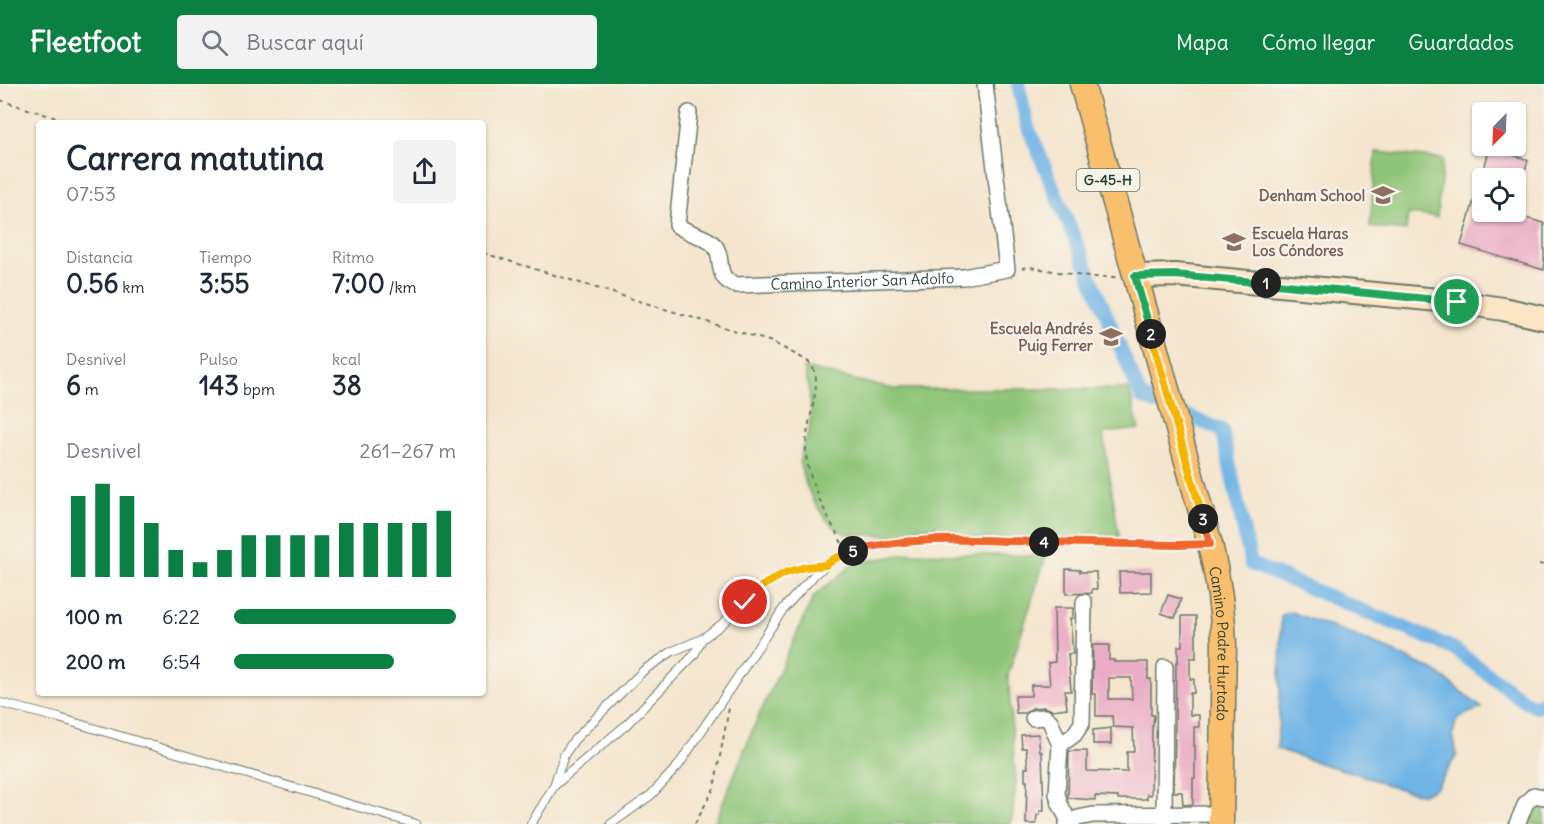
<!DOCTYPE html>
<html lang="es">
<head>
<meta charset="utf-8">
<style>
	body { margin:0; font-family:Delius,sans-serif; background:#f2f2f3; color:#1f2937; height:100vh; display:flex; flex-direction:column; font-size:22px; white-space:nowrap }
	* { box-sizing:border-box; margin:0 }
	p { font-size:20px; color:#747a83 }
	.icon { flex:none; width:33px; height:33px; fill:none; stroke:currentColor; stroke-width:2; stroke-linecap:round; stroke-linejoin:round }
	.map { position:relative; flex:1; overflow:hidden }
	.panel { position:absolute; left:36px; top:36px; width:450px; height:576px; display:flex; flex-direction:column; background:#fff; border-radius:6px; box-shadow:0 2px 4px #0004 }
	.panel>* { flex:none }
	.needle { width:39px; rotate:203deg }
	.buttons { position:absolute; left:1472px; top:18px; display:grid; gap:12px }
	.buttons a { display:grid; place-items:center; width:54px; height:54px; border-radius:6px; background:#fff; box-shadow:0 2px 4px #0004; font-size:30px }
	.pin { position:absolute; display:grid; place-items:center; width:51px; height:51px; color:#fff; margin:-26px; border:3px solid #fff; border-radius:50%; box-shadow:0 2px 6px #0007 }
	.km { position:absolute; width:30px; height:30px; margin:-15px; border-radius:50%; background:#222; color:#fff; font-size:16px; line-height:30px; text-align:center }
	.round { display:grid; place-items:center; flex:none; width:63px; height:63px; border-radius:6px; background:#f2f2f3 }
	.headline { display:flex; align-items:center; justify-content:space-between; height:102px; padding:0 30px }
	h1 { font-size:33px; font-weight:700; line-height:45px }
	.metrics { display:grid; grid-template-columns:repeat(3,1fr); gap:9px; height:102px; padding:6px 30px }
	.metrics div { display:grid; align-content:center }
	.metrics b { font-size:26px; font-weight:700 }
	.metrics small { font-size:16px; font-weight:400 }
	.metrics p { font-size:16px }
	.chart { height:168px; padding:12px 30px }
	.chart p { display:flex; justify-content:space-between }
	.chart svg { width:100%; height:108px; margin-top:6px; stroke:#0b8043; stroke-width:6 }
	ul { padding:0 30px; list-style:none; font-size:20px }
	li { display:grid; grid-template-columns:96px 72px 1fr; align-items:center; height:45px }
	li i { height:15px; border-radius:8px; background:#0b8043 }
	header { display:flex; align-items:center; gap:36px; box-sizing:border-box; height:84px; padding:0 30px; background:#0b8043; color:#fff }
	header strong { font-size:28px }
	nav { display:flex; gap:33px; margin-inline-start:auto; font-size:21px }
	.search { width:420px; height:54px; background:#f2f2f3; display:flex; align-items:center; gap:15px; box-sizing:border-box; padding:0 21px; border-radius:6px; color:#747a83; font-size:22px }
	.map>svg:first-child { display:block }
	.green { fill:#8fc578; stroke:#578156; stroke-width:1.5 }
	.water { fill:#70b4e6; stroke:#48788d; stroke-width:1.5 }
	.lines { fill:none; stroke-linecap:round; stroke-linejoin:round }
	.canal { stroke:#70b4e6; stroke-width:14 }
	.building { fill:#eaabc4; fill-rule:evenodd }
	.service-casing { stroke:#6a786a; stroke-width:10 }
	.minor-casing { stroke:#6a786a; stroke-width:18 }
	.secondary-casing { stroke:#6a786a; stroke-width:26 }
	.primary-casing { stroke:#6a786a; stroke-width:27 }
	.path { stroke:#6a786a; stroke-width:2; stroke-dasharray:4.5 4.5; stroke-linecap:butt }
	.service { stroke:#fff; stroke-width:8 }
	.minor { stroke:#fff; stroke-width:15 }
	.secondary { stroke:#fde5c5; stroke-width:22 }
	.primary { stroke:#f9bf6d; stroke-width:24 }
	.split-1-casing { stroke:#fff; stroke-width:12 }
	.split-2-casing { stroke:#fff; stroke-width:12 }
	.split-3-casing { stroke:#fff; stroke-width:12 }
	.split-4-casing { stroke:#fff; stroke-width:12 }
	.split-5-casing { stroke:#fff; stroke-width:12 }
	.split-6-casing { stroke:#fff; stroke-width:12 }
	.split-1 { stroke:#22a559; stroke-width:8 }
	.split-2 { stroke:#22a559; stroke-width:8 }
	.split-3 { stroke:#f5b400; stroke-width:8 }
	.split-4 { stroke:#f0652b; stroke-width:8 }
	.split-5 { stroke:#f0652b; stroke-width:8 }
	.split-6 { stroke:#f5b400; stroke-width:8 }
	.labels { text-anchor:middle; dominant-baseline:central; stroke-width:4.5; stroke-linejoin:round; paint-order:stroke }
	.shield { fill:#f7f3e8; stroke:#60746a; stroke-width:1.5 }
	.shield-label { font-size:14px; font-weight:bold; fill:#1f3d34 }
	.education-label { font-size:15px; font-weight:bold; fill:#785e54; stroke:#f7f3e8; text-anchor:end }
	.street-label { font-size:15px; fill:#1f3d34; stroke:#f7f3e8 }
</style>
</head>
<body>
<header>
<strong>Fleetfoot</strong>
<div class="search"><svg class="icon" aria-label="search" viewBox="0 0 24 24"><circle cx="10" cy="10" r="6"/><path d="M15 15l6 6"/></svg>Buscar aquí</div>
<nav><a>Mapa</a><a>Cómo llegar</a><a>Guardados</a></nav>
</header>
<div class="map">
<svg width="1544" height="740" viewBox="0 0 1544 740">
	<rect width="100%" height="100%" fill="#f7f3e8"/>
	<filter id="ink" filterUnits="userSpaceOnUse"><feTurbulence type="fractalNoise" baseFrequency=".0167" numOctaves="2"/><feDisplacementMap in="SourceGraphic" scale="12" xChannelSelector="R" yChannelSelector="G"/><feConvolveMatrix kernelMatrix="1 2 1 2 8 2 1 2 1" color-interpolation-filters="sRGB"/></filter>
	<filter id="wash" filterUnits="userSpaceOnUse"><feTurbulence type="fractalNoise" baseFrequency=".008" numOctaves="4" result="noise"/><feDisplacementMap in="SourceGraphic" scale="24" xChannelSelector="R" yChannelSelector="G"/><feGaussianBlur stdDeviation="1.35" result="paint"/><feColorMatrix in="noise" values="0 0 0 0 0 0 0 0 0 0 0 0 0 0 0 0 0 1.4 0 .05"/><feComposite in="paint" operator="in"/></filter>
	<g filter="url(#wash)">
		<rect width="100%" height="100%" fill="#f4e5ce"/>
		<g class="green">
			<path d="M1376,68l67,7 -6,58 -29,-3 -2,17 -36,-4z"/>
			<path d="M804,284l89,21h236l10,40 -36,4 17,110 -275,-9 -15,-10 -16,-22 -8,-17 -6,-21 2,-14 7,-17 2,-22 -2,-20z"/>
			<path d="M911,469l135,3 -38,119 8,109 -4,33 -2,7h-300l6,-4 35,-87 63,-137 41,-33z"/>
			<path d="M1536,721l8,2v17h-18l6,-15z"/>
		</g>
		<path class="water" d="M1291,528l80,30 64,29 47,37 -16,6 -10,7 -3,13 4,21 -21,33 -14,6 -30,-7 -30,-12 -37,-10 -48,-16 3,-54 1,-80z"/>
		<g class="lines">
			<g class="canal">
				<path d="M1018,0l10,43 113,270 19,8"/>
				<path d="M1185,331l37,15 29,134 202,84 71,53 12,6 8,-7"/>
			</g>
		</g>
		<g id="blocks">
			<g class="building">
				<path d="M1490,64l38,12 -5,18h-42z"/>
				<path d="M1479,99h3v29h31l-1,2 32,9v47l-83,-25z"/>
				<path d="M1066,485l14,1v2h16l1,17h-5v4l-26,1z"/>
				<path d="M1119,488h32v20l-31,1z"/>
				<path d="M1168,511l13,4 -6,19 -14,-5z"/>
				<path d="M1054,524h19v10h-3l3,36h-5l3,37h-6l2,17 -15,2 -8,-3 -12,1 -7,5h-9l-1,-17h16v-11h19l-2,-22 7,-1z"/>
				<path d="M1182,532h14v42h-6v21h4v14h-4v22h9v12h-5v19h1v32h-2v26l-10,1 -1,-13h-8l2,-130h2v-16h4z"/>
				<path d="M1093,561h16v15h5v2h34v17h3v36h3l-1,11h-1l-1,69 -4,-1v5h-29v-2l-23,-1v4l-27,-2 1,-47h18v20l40,1v-20h7l-1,-24 -20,-1 -1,-11h-16v-22h-4zM1109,594h22l1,21h-23z"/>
				<path d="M1111,644v16h-18v-14z"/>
				<path d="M1038,650l2,18h2l2,59h-4v4h-3l-1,9h-10l1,-43h-2v-13h3l-2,-20h-4l-1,-13z"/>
			</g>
		</g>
	</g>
	<g filter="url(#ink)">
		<use href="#blocks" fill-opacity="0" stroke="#6a786a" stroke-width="1.5"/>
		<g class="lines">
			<g class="service-casing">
				<g id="service">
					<path d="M0,619l59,15 357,106"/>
					<path d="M555,701l71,-60 68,-70 8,-16"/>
					<path d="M531,740l23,-38 10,-31 10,-15 70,-70 29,-19 29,-12 20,-15 40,-38 23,-13 20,-6 19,-2"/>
					<path d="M611,740l40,-29 27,-29 106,-158 33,-36 17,-13 13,-6 24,-7 52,-7 253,6 29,-1"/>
				</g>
			</g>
			<g class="minor-casing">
				<g id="minor">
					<path id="s1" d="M689,29l-12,112c10,9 29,10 38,21 10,13 -2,33 22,39l226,-8 44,-8 -22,-185"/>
					<path d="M1033,634l12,-1 5,4 10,24"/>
					<path d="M1069,738l-9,-18 -3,-10 3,-49 14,-10 8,-12 2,-121"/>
					<path d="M1067,740l11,-6 15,-3 128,-1"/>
					<path d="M1164,740l1,-157"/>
					<path d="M1517,740l9,-21 8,-8 10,2"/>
				</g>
			</g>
			<g class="secondary-casing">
				<path id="secondary" d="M1135,192l40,-1 274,26 54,8 41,9"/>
			</g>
			<g class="primary-casing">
				<g id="primary">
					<path id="s2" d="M1082,0l128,460c8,33 13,66 14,100l-3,180"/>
				</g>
			</g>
			<g class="path">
				<path d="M0,16l72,23"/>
				<path d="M483,169l289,89 34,18c6,4 10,13 10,20 0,22 -9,43 -10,65 -2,32 22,72 37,100"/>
				<path d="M1022,184l7,-1 59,10h29"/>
				<path d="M1539,480l5,1"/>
				<path d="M695,740l19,-36 15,-80"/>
			</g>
			<use href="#service" class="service"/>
			<use href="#minor" class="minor"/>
			<use href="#secondary" class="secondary"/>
			<use href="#primary" class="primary"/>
		</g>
	</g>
	<g class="lines" filter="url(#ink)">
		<g class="split-1-casing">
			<path id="split-1" d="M1266,199l191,19"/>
		</g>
		<g class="split-2-casing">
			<path id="split-2" d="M1151,250l-16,-58 40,-1 91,8"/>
		</g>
		<g class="split-3-casing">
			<path id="split-3" d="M1151,250l52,185"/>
		</g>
		<g class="split-4-casing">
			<path id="split-4" d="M1044,458l132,3 34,-1 -7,-25"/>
		</g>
		<g class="split-5-casing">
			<path id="split-5" d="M853,467c62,-17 127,-10 191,-9"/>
		</g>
		<g class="split-6-casing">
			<path id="split-6" d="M745,518l17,-16 23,-13 20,-6 21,-2 8,-6 19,-8"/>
		</g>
		<use href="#split-1" class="split-1"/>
		<use href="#split-2" class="split-2"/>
		<use href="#split-3" class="split-3"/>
		<use href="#split-4" class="split-4"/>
		<use href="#split-5" class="split-5"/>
		<use href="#split-6" class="split-6"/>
	</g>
	<defs>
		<g id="school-bare" transform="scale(1.8)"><path d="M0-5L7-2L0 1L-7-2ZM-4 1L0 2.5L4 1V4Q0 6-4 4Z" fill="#8d6e63" stroke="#f7f3e8" stroke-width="2.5" paint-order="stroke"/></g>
	</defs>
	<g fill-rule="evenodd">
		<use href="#school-bare" x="1383" y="111"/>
		<use href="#school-bare" x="1234" y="158"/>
		<use href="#school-bare" x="1111" y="253"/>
	</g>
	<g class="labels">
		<rect class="shield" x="1076.5" y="85" width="63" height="22" rx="4.5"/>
		<g class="shield-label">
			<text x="1108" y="96">G-45-H</text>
		</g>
		<g class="education-label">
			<text x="1365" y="111">Denham School</text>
			<text x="1252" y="149" text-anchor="start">Escuela Haras<tspan x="1252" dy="17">Los Cóndores</tspan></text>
			<text x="1093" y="244">Escuela Andrés<tspan x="1093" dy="17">Puig Ferrer</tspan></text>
		</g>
		<g class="street-label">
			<text stroke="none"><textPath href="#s1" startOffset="330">Camino Interior San Adolfo</textPath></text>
			<text stroke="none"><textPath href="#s2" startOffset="578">Camino Padre Hurtado</textPath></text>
		</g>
	</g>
</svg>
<div class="buttons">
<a><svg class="needle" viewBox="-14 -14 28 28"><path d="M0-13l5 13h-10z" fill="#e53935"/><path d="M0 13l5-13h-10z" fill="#747a83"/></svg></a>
<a><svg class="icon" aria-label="locate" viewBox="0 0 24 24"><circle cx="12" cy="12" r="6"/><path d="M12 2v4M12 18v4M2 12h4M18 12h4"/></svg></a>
</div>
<div class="pin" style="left:1457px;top:218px;background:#1e9e55"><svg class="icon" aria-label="arrive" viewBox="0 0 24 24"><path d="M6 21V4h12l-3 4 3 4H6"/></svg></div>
<div class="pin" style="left:745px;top:518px;background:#d93025"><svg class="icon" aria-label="check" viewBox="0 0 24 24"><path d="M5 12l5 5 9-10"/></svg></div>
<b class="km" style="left:1266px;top:199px">1</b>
<b class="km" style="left:1151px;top:250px">2</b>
<b class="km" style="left:1203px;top:435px">3</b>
<b class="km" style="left:1044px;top:458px">4</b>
<b class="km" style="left:853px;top:467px">5</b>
<section class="panel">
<div class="headline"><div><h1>Carrera matutina</h1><p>07:53</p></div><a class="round"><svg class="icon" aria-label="share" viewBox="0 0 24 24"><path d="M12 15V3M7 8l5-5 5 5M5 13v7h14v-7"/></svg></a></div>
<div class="metrics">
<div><p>Distancia</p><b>0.56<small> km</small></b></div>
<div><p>Tiempo</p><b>3:55</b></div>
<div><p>Ritmo</p><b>7:00<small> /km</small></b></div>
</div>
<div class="metrics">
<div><p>Desnivel</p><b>6<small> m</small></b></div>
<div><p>Pulso</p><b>143<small> bpm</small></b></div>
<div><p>kcal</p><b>38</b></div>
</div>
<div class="chart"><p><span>Desnivel</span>261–267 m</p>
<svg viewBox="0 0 160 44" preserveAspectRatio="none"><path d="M5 44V11M15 44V6M25 44V11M35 44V22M45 44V33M55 44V38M65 44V33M75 44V27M85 44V27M95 44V27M105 44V27M115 44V22M125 44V22M135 44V22M145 44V22M155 44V17"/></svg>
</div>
<ul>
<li><b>100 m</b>6:22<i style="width:100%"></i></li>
<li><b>200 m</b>6:54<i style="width:72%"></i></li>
</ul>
</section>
</div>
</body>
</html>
